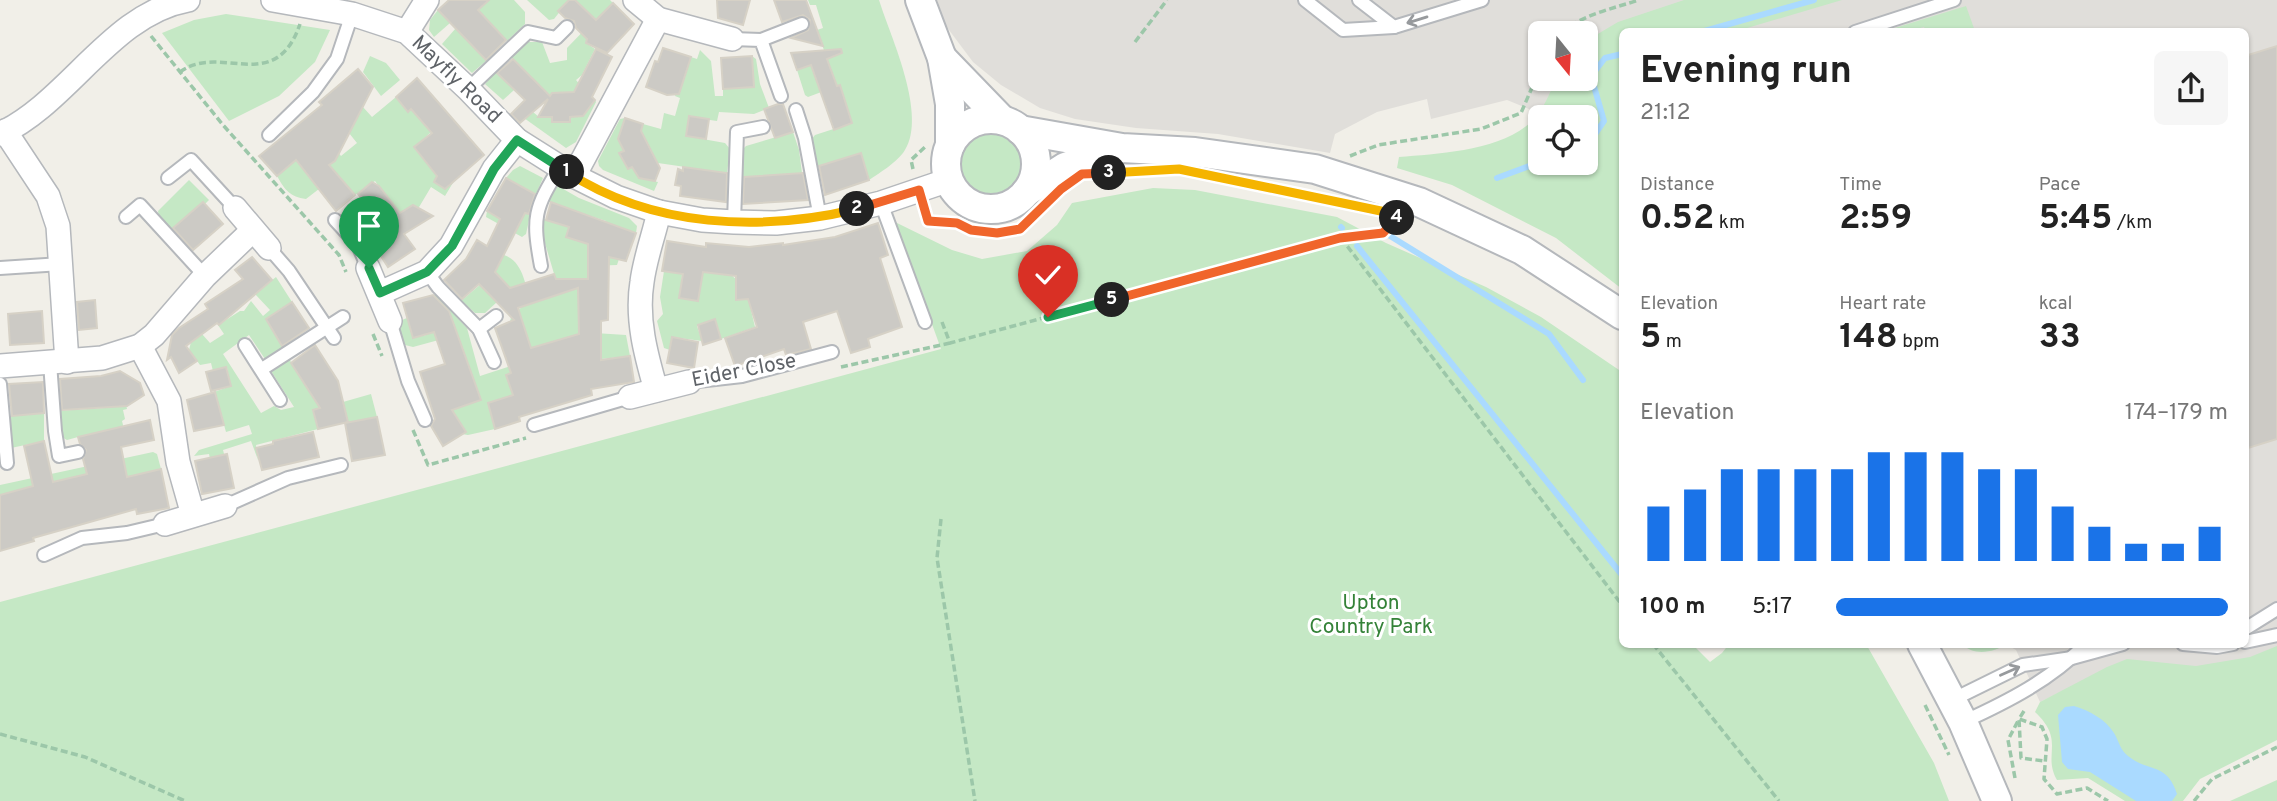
<!DOCTYPE html>
<html lang="en">
<head>
<meta charset="utf-8">
<style>
	body { margin:0; font-family:Overpass,sans-serif; background:#f6f6f6; color:#222; height:100vh; display:flex; flex-direction:column; font-size:26px; white-space:nowrap }
	* { box-sizing:border-box; margin:0 }
	p { font-size:23px; color:#767676 }
	.icon { flex:none; width:38px; height:38px; fill:none; stroke:currentColor; stroke-width:2; stroke-linecap:round; stroke-linejoin:round }
	.map { position:relative; flex:1; overflow:hidden }
	.panel { position:absolute; left:1619px; top:28px; width:630px; height:620px; display:flex; flex-direction:column; background:#fff; border-radius:10px; box-shadow:0 2px 5px #0004 }
	.panel>* { flex:none }
	.needle { width:46px; rotate:162deg }
	.controls { position:absolute; left:1528px; top:21px; display:grid; gap:14px }
	.controls a { display:grid; place-items:center; width:70px; height:70px; border-radius:10px; background:#fff; box-shadow:0 2px 5px #0004; font-size:35px }
	.pin { position:absolute; display:grid; place-items:center; width:60px; height:60px; color:#fff; margin:-72px -30px; border-radius:50% 50% 50% 0; rotate:-45deg; box-shadow:0 0 7px #0007 }
	.pin .icon { rotate:45deg }
	.km { position:absolute; width:35px; height:35px; margin:-18px; border-radius:50%; background:#222; color:#fff; font-size:19px; line-height:35px; text-align:center }
	.round { display:grid; place-items:center; flex:none; width:74px; height:74px; border-radius:10px; background:#f6f6f6 }
	.headline { display:flex; align-items:center; justify-content:space-between; height:119px; padding:0 21px }
	h1 { font-size:38px; font-weight:700; line-height:52px }
	.figures { display:grid; grid-template-columns:repeat(3,1fr); gap:10px; height:119px; padding:7px 21px }
	.figures div { display:grid; align-content:center }
	.figures b { font-size:35px; font-weight:700 }
	.figures small { font-size:19px; font-weight:400 }
	.figures p { font-size:19px }
	.chart { height:196px; padding:14px 21px }
	.chart p { display:flex; justify-content:space-between }
	.chart svg { width:100%; height:126px; margin-top:7px; stroke:#1a73e8; stroke-width:6 }
	ul { padding:0 21px; list-style:none; font-size:23px }
	li { display:grid; grid-template-columns:112px 84px 1fr; align-items:center; height:52px }
	li i { height:18px; border-radius:9px; background:#1a73e8 }
	.map>svg:first-child { display:block }
	.industrial { fill:#e0deda; fill-rule:evenodd }
	.green { fill:#c5e8c5; fill-rule:evenodd }
	.water { fill:#aadaff }
	.lines { fill:none; stroke-linecap:round; stroke-linejoin:round }
	.stream { stroke:#aadaff; stroke-width:6 }
	.building { fill:#cccac5; stroke:#d6d1c6; stroke-width:2; fill-rule:evenodd }
	.service-casing { stroke:#b5b8bc; stroke-width:16 }
	.minor-casing { stroke:#b5b8bc; stroke-width:26 }
	.tertiary-casing { stroke:#b5b8bc; stroke-width:32 }
	.path { stroke:#9cc7a9; stroke-width:3.5; stroke-dasharray:7 3.5; stroke-linecap:butt }
	.service { stroke:#fff; stroke-width:12 }
	.minor { stroke:#fff; stroke-width:23 }
	.tertiary { stroke:#fff; stroke-width:28 }
	.oneway { stroke:#979a9d }
	.split-1-casing { stroke:#fff; stroke-width:14 }
	.split-2-casing { stroke:#fff; stroke-width:14 }
	.split-3-casing { stroke:#fff; stroke-width:14 }
	.split-4-casing { stroke:#fff; stroke-width:14 }
	.split-5-casing { stroke:#fff; stroke-width:14 }
	.split-6-casing { stroke:#fff; stroke-width:14 }
	.split-1 { stroke:#22a559; stroke-width:9 }
	.split-2 { stroke:#f5b400; stroke-width:9 }
	.split-3 { stroke:#f0652b; stroke-width:9 }
	.split-4 { stroke:#f5b400; stroke-width:9 }
	.split-5 { stroke:#f0652b; stroke-width:9 }
	.split-6 { stroke:#22a559; stroke-width:9 }
	.labels { text-anchor:middle; dominant-baseline:central; stroke-width:6; stroke-linejoin:round; paint-order:stroke }
	.street-label { font-size:21px; fill:#5f6368; stroke:#fff }
	.park-label { font-size:21px; fill:#348238; stroke:#fff }
</style>
</head>
<body>
<div class="map">
<svg width="2277" height="801" viewBox="0 0 2277 801">
	<rect width="100%" height="100%" fill="#f1efe8"/>
	<path class="industrial" d="M937,0h1340v687l-196,-5 -41,20 -24,-52 -9,-5 238,-1v-612h-623l-36,85 -47,-4 -32,-13 -76,19 -4,-20 -50,13 -42,22 -5,19 -112,-19 -82,-6 -61,-9 -35,-11 -39,-23 -28,-23 -27,-36zM1540,33h46v46h-46z"/>
	<g class="green">
		<path d="M489,0h25l11,12v12l-18,17 -29,-30z"/>
		<path d="M527,0h42l-15,19 -5,1z"/>
		<path d="M575,0h35l3,3 -20,23 -7,17 9,6 -13,26 -6,5 6,7 -9,11 -4,-5h-18v6l-15,-10v-7l-26,-26 17,-14h15l8,21 17,-3v-12l28,-29z"/>
		<path d="M808,0h71l4,12c12,34 45,109 20,141 -9,11 -22,19 -34,27l-9,-27 -42,14 -7,-27 4,-5 37,-12 -12,-38 -32,12 -3,-2 -8,-25 30,-11 -10,-29 6,-2 -7,-23h-6z"/>
		<path d="M1684,0h158l-105,31 -115,1v257l-66,-51 -104,-53 -55,-17 2,-11c42,-4 112,-6 140,-44 7,-10 12,-23 17,-34h30v-38l32,-19zM1540,117h46v46h-46z"/>
		<path d="M1966,6l9,25h-49l-2,-4 -16,4h-23z"/>
		<path d="M438,10l12,13 -16,14 -5,-7 1,-10z"/>
		<path d="M226,14l104,16 -15,32 -36,34 -50,25 -67,-88 32,-13z"/>
		<path d="M456,28l30,33 -14,12 -30,-29z"/>
		<path d="M700,50l11,11 4,35h8v-7l31,-2 -2,-31 4,3 4,25 9,24 -15,6 -35,-2 -2,9 -28,-4 -3,19 39,7 5,6 -3,24 -76,-11 -12,-23 4,-15 18,5 3,-16 11,3 5,-18 -5,-2 8,-26 8,-13 6,2z"/>
		<path d="M370,56l16,7 14,17 -19,16 -18,-24z"/>
		<path d="M496,71l18,19 -11,10 -18,-16z"/>
		<path d="M352,95l20,22 24,-20 12,15 12,-10 -6,10 17,20 -17,16 12,14 18,7 10,12 -9,15 -14,-9 -28,47h2l-15,10 -10,-15 -12,7 -9,-15 27,-25 -11,-15 -20,14 -18,-20 -31,24c-16,-2 -21,-9 -29,-23l19,-16 17,22 4,-28 10,-15 14,17 16,-13 -12,-15z"/>
		<path d="M595,100l1,2 -20,40 -10,6 -49,-35 5,-10 17,14h13v5h18v-5l13,-1z"/>
		<path d="M625,118l-7,21 6,12 -4,2 8,16 4,-2 7,11 19,4 -4,9 -51,-21 -4,-4 -1,-5 22,-42z"/>
		<circle cx="990" cy="162" r="32"/>
		<path d="M793,132l6,18 3,23 -59,4 -1,-27 4,-4z"/>
		<path d="M520,166l23,12 -7,16 -30,-16 7,-8z"/>
		<path d="M189,180l20,20 -4,4 -2,-2 -31,27 -13,-11 -1,-7z"/>
		<path d="M558,186l21,12 50,20 8,8 -1,7 -29,-10 12,36 -2,6 -29,1v10l21,-1 -1,4h-30l1,53 47,3 4,21 -29,3 -6,-19 -88,35 6,20 -25,8 7,26 -27,6 -6,-1 4,-3 -15,-21 30,-10 -7,-20 -19,7 -11,-25 20,-7 -7,-20 -44,12 -8,-2 -8,-23 10,-4 6,20 13,-3 13,-24 -5,-16h2l31,33 13,48 81,-26 -3,-10 -27,8 -21,-26 1,-5 14,-13 -28,-2 -12,11h-10l-14,-12 35,-30 8,-16c20,7 21,31 27,48l29,-9 -18,-61 -1,-15 25,8 6,-16 -25,-9zM575,211l31,10 -9,26 -31,-10z"/>
		<path d="M1153,188l42,2 142,27 49,26 100,44 55,30 81,55v272h70l18,18 12,-9 7,-9h137l68,119 15,38h-1949v-199l941,-253 -46,-127 57,28 30,9 45,-8 30,-26 15,-22z"/>
		<path d="M511,200l20,11 -5,23 -4,3 -36,-20 1,-6 14,7z"/>
		<path d="M826,265l6,7 6,22 -21,2 -18,6 7,19 -3,2 -25,7 -10,-31 -18,7 5,21 -34,12 -7,-19 -17,6 5,15 -30,-4 -2,13 -6,-2 -7,-27 6,-7 -3,-17 4,-26 18,3 -2,24 18,3 5,-29 28,3 5,4 1,21 18,-1 1,-20 2,-3 29,-4 4,24 10,-1 -1,-25z"/>
		<path d="M276,277l16,25 -26,17 18,29 -19,11 -16,-24 -26,19 38,59 13,-7 7,4 13,-3 -23,-36 19,-12 1,4 22,34 10,10 -10,3 5,19 -62,16 2,15 -7,-19 -28,9 5,19 -15,4 -4,-19 -15,2 5,-6 53,-16 -3,-9 -23,7 -11,-39h-4l20,-7 -4,-18 -14,3 -2,-8 -11,2 -11,-15 2,-8 11,-8 8,9 14,-9 -6,-9 22,-14h4l7,-10 12,15 7,-6 -15,-16z"/>
		<path d="M371,394l6,23 -15,3 -13,24 -1,-22 -5,-20z"/>
		<path d="M124,395l3,14 -4,1 2,9 -3,2 6,24 -50,-8 -11,3 -7,-4 -4,-25 48,-3z"/>
		<path d="M44,413v28l-33,7 -1,-32z"/>
		<path d="M153,452l4,2 4,15 -32,13 -5,-18 -16,23 -69,-2 -20,5 -19,30v-35z"/>
		<path d="M1962,644h46c-15,8 -33,13 -46,0z"/>
		<path d="M2277,646v94l-77,39 -17,22h-58l-37,-23 -31,2c-15,-26 9,-39 -22,-68l5,-10 67,-35 20,-8 69,7 54,-9z"/>
		<path d="M2277,780v21h-47z"/>
	</g>
	<path class="water" d="M2074,706c16,5 31,13 40,27 5,8 6,17 14,23 21,17 39,6 49,38l-5,7h-36l-46,-29 -22,-3 -6,-7 -4,-47 7,-8z"/>
	<g class="lines">
		<g class="stream">
			<path d="M1701,32l113,-32"/>
			<path d="M1586,142l5,-2 13,-19 -13,-45 14,-18 17,-4"/>
			<path d="M1497,178l43,-16"/>
			<path d="M1341,227l1,1"/>
			<path d="M1382,231l167,103 34,46"/>
			<path d="M1357,246l265,329"/>
		</g>
	</g>
	<g class="building">
		<path d="M449,0h40l-11,10 28,30 -20,20 -48,-50z"/>
		<path d="M569,0h6l21,20 17,-17 21,21 -27,29 -21,-10 1,-4 -11,-11 -2,-7 -9,-3 -7,-7z"/>
		<path d="M717,0h33l-7,25 -25,-7z"/>
		<path d="M774,0h32l17,46 -32,-8 17,-8 2,-10 -7,-5 -21,7z"/>
		<path d="M2277,46v393l-32,10v-393z"/>
		<path d="M663,48l28,9 -12,37 -12,1 -21,-8 9,-26 3,1z"/>
		<path d="M596,49l16,8 -20,40 3,3 -12,16 -13,1v5h-18v-5h-14l10,-18 -28,24 -9,-9 14,-14 -28,-27 16,-14 37,37 2,-3 22,-1z"/>
		<path d="M841,49l1,4 -15,6 10,27 3,-1 12,38 -18,7 -23,-65 -14,5 -6,-17z"/>
		<path d="M752,56l2,31 -31,2 -2,-31z"/>
		<path d="M358,69l15,18 -38,74 -6,4 26,30 -19,16 -40,-51 -19,16 -18,-20 63,-51 -3,-3z"/>
		<path d="M417,78l67,77 -39,34 -11,-7 3,-6 -23,-29 18,-14 -21,-24 -3,3 -12,-15z"/>
		<path d="M778,104h5l10,28 -18,6 -11,-29z"/>
		<path d="M689,116l20,3 -3,20 -20,-3z"/>
		<path d="M625,118l18,6 -2,7 19,37 -5,13 -16,-3 -7,-11 -4,2 -9,-16 5,-2 -6,-12z"/>
		<path d="M861,153l8,27 -44,15 -6,-29z"/>
		<path d="M683,167l44,6 -1,29 -46,-6 1,-10 -6,-1 3,-16 5,2z"/>
		<path d="M803,173l5,27 -65,4 1,-27z"/>
		<path d="M506,178l29,16 -6,20 -4,-1 -30,59 15,16 44,-14 2,5h32v-35l-22,-7 3,-10 -23,-7 5,-18 85,31 -10,28 -17,-4 -1,63 -7,1v39l29,-4 4,26 -43,7 1,6 -73,22 1,4 -25,8 -7,-26 25,-8 -7,-20 5,-2 -16,-45 19,-8 -35,-36 -17,15 -18,-19 22,-21 11,-19 10,6 13,-27 -13,-8zM578,288l1,46 -48,14 -13,-40z"/>
		<path d="M372,182l7,4 21,27 13,-8 20,11 -29,18 11,15 -27,18 -20,-31 15,-10 -25,-32z"/>
		<path d="M203,202l20,22 -30,26 -20,-22z"/>
		<path d="M878,223l10,32 -8,3 22,69 -34,12 2,8 -19,6 -14,-42 -34,11 8,27 -25,6 -2,-6 -49,17 -10,-28 32,-11 -9,-28 -12,1v-24l-33,-4 -5,29 -19,-3 4,-24 -21,-3 5,-30 39,6v-4l43,4 34,-4v2l52,-8z"/>
		<path d="M252,257l20,23 -53,45 -2,-2 -31,23 11,15 -18,12 -8,-16 -4,3 5,-25 7,-7 29,-19 -3,-5 38,-25 -8,-9z"/>
		<path d="M433,295l16,16 32,89 -29,10 14,22 -23,14 -12,-20 4,-7 -15,-47 25,-8 -11,-32 -21,6 -10,-35z"/>
		<path d="M95,300l2,28 -18,2 -2,-28z"/>
		<path d="M292,302l17,26 -27,18 -16,-27z"/>
		<path d="M42,311l2,32 -34,2 -2,-31z"/>
		<path d="M715,319l6,20 -18,6 -5,-20z"/>
		<path d="M672,337l26,5 -4,26 -27,-5z"/>
		<path d="M315,345l23,36 10,41 -30,7 -5,-19 7,-2 -29,-45z"/>
		<path d="M226,367l5,19 -20,5 -5,-19z"/>
		<path d="M120,371l20,12 4,12 -17,11 -65,4 -2,-31 41,-3z"/>
		<path d="M43,382l1,31 -32,3 -3,-32z"/>
		<path d="M215,392l9,33 -30,6 -7,-31z"/>
		<path d="M377,417l8,38 -33,6 -7,-38z"/>
		<path d="M150,420l4,20 -33,7 6,30 34,-8 8,39 -32,6 -1,-5 -103,29 1,3 -34,10v-56l33,-9 -9,-40 20,-5 9,41 34,-8 -4,-15 3,-9 -6,-6 -2,-7z"/>
		<path d="M313,432l6,25 -57,13 -6,-22 17,-4v-3z"/>
		<path d="M227,454l7,34 -32,6 -7,-33z"/>
	</g>
	<g class="lines">
		<g class="service-casing">
			<g id="service">
				<path d="M1305,0l38,30 51,-3"/>
				<path d="M1359,0l35,27 88,-27"/>
				<path d="M1855,32l99,-32"/>
				<path d="M732,39l29,1 20,56"/>
				<path d="M761,40l41,-16"/>
				<path d="M468,89l60,-57 28,6 11,-11"/>
				<path d="M796,110l9,28 15,80"/>
				<path d="M269,135l44,-43 24,-33 15,-45"/>
				<path d="M168,178l23,-18 44,48"/>
				<path d="M881,203l44,119"/>
				<path d="M126,217l14,-12 65,71"/>
				<path d="M335,220l23,25 10,23"/>
				<path d="M734,222l3,-90 26,-5"/>
				<path d="M269,248l20,23 45,67"/>
				<path d="M541,266c-9,-49 -7,-57 19,-99"/>
				<path d="M0,268l61,-4"/>
				<path d="M427,272l11,15 41,42 15,33"/>
				<path d="M390,321l18,60 17,39"/>
				<path d="M479,329l17,-13"/>
				<path d="M245,345l35,55"/>
				<path d="M50,363l5,68 4,25 19,-4"/>
				<path d="M262,369l81,-52"/>
				<path d="M689,382l53,-6 90,-24"/>
				<path d="M0,384l7,79"/>
				<path d="M534,425l96,-28"/>
				<path d="M225,506l63,-28 53,-13"/>
				<path d="M44,555l38,-17 45,-5 38,-9"/>
				<path d="M2245,629l32,-20"/>
				<path d="M2245,642l32,-7"/>
				<path d="M2183,644l34,3 16,-3"/>
				<path d="M1952,700l71,-35 49,-7 51,-14"/>
				<path d="M1963,722c46,-21 87,-42 123,-78"/>
			</g>
		</g>
		<g class="minor-casing">
			<g id="minor">
				<path d="M273,0l79,14 55,18 61,57 49,51 57,36 42,21 43,15 43,8 32,2 42,1 44,-5 61,-15 68,-23"/>
				<path d="M635,0l23,19 74,20"/>
				<path d="M407,32l20,-32"/>
				<path d="M5,131l43,65 10,30 9,136"/>
				<path d="M0,134c69,-32 111,-120 188,-134"/>
				<path d="M574,176l84,-157"/>
				<path d="M235,208l34,40"/>
				<path d="M368,268l22,53"/>
				<path d="M380,293l47,-21 24,-26 43,-77 23,-29"/>
				<path d="M140,346l29,55 9,61 15,53"/>
				<path d="M0,366l102,-8 38,-12 14,-11 51,-59 48,-46"/>
				<path d="M656,390c-10,-35 -20,-71 -14,-108 3,-24 12,-47 17,-70"/>
				<path d="M630,397l59,-15"/>
				<path d="M165,524l60,-18"/>
			</g>
		</g>
		<g class="tertiary-casing">
			<g id="tertiary">
				<path d="M920,0l22,58 8,46v41"/>
				<path d="M942,58l60,62"/>
				<circle cx="991" cy="164" r="45"/>
				<path d="M1020,130l102,18 73,4 120,17 104,33 103,48 100,65"/>
				<path d="M1026,192l39,-25 54,-18"/>
				<path d="M1922,644l41,78 34,79"/>
			</g>
		</g>
		<g class="path">
			<path d="M1563,33c14,-17 55,-26 76,-33"/>
			<path d="M151,36l72,89 116,130 7,17"/>
			<path d="M1135,42l32,-42"/>
			<path d="M180,72c40,-30 95,25 120,-48"/>
			<path d="M1350,156l28,-11 103,-16 40,-16 19,-44"/>
			<path d="M913,169l-2,-9 15,-14"/>
			<path d="M1284,191l44,9"/>
			<path d="M925,210l3,11 29,2 14,7 26,4 23,-5 15,-14"/>
			<path d="M1341,238l281,367"/>
			<path d="M942,322l8,21 391,-105 42,-5 13,-14"/>
			<path d="M373,334l9,22"/>
			<path d="M841,367l109,-24"/>
			<path d="M413,430l15,35 98,-27"/>
			<path d="M941,519l-4,39 38,243"/>
			<path d="M1653,644l126,157"/>
			<path d="M1925,705l24,50"/>
			<path d="M2024,711l-5,8 2,39 23,3"/>
			<path d="M0,734l85,23 100,44"/>
			<path d="M2015,778l-7,-38 11,-21 23,8 5,12 -3,40 13,15 30,-6 21,13"/>
			<path d="M2194,801l18,-22 65,-32"/>
		</g>
		<use href="#service" class="service"/>
		<use href="#minor" class="minor"/>
		<use href="#tertiary" class="tertiary"/>
	</g>
	<defs><path id="oneway-shaft" d="M-6 0H5M1.5-3L5.5 0L1.5 3" fill="none" stroke-width="1.6" stroke-linecap="round" stroke-linejoin="round" transform="scale(1.75)"/></defs>
	<g class="oneway">
		<use href="#oneway-shaft" transform="translate(1417 20) rotate(163)"/>
		<use href="#oneway-shaft" transform="translate(2010 671) rotate(-24)"/>
	</g>
	<g class="lines">
		<g class="split-1-casing">
			<path id="split-1" d="M369,268l11,25 47,-21 25,-26 42,-77 23,-29 50,32"/>
		</g>
		<g class="split-2-casing">
			<path id="split-2" d="M567,172c86,56 194,60 290,37"/>
		</g>
		<g class="split-3-casing">
			<path id="split-3" d="M857,209l62,-19 9,31 29,2 14,7 26,3 23,-4 41,-40 21,-15 27,-1"/>
		</g>
		<g class="split-4-casing">
			<path id="split-4" d="M1109,173l70,-4 221,46 -3,3"/>
		</g>
		<g class="split-5-casing">
			<path id="split-5" d="M1112,300l228,-62 43,-5 14,-15"/>
		</g>
		<g class="split-6-casing">
			<path id="split-6" d="M1048,317l64,-17"/>
		</g>
		<use href="#split-1" class="split-1"/>
		<use href="#split-2" class="split-2"/>
		<use href="#split-3" class="split-3"/>
		<use href="#split-4" class="split-4"/>
		<use href="#split-5" class="split-5"/>
		<use href="#split-6" class="split-6"/>
	</g>
	<g class="labels">
		<g class="street-label">
			<text transform="translate(456 80) rotate(44)">Mayfly Road</text>
			<text transform="translate(744 371) rotate(-11)">Eider Close</text>
		</g>
		<g class="park-label">
			<text x="1371" y="603">Upton<tspan x="1371" dy="24">Country Park</tspan></text>
		</g>
	</g>
</svg>
<div class="controls">
<a><svg class="needle" viewBox="-14 -14 28 28"><path d="M0-13l5 13h-10z" fill="#e53935"/><path d="M0 13l5-13h-10z" fill="#767676"/></svg></a>
<a><svg class="icon" aria-label="locate" viewBox="0 0 24 24"><circle cx="12" cy="12" r="6"/><path d="M12 2v4M12 18v4M2 12h4M18 12h4"/></svg></a>
</div>
<div class="pin" style="left:369px;top:268px;background:#1e9e55"><svg class="icon" aria-label="arrive" viewBox="0 0 24 24"><path d="M6 21V4h12l-3 4 3 4H6"/></svg></div>
<div class="pin" style="left:1048px;top:317px;background:#d93025"><svg class="icon" aria-label="check" viewBox="0 0 24 24"><path d="M5 12l5 5 9-10"/></svg></div>
<b class="km" style="left:567px;top:172px">1</b>
<b class="km" style="left:857px;top:209px">2</b>
<b class="km" style="left:1109px;top:173px">3</b>
<b class="km" style="left:1397px;top:218px">4</b>
<b class="km" style="left:1112px;top:300px">5</b>
<section class="panel">
<div class="headline"><div><h1>Evening run</h1><p>21:12</p></div><a class="round"><svg class="icon" aria-label="share" viewBox="0 0 24 24"><path d="M12 15V3M7 8l5-5 5 5M5 13v7h14v-7"/></svg></a></div>
<div class="figures">
<div><p>Distance</p><b>0.52<small> km</small></b></div>
<div><p>Time</p><b>2:59</b></div>
<div><p>Pace</p><b>5:45<small> /km</small></b></div>
</div>
<div class="figures">
<div><p>Elevation</p><b>5<small> m</small></b></div>
<div><p>Heart rate</p><b>148<small> bpm</small></b></div>
<div><p>kcal</p><b>33</b></div>
</div>
<div class="chart"><p><span>Elevation</span>174–179 m</p>
<svg viewBox="0 0 160 44" preserveAspectRatio="none"><path d="M5 44V25M15 44V19M25 44V12M35 44V12M45 44V12M55 44V12M65 44V6M75 44V6M85 44V6M95 44V12M105 44V12M115 44V25M125 44V32M135 44V38M145 44V38M155 44V32"/></svg>
</div>
<ul>
<li><b>100 m</b>5:17<i style="width:100%"></i></li>
</ul>
</section>
</div>
</body>
</html>
